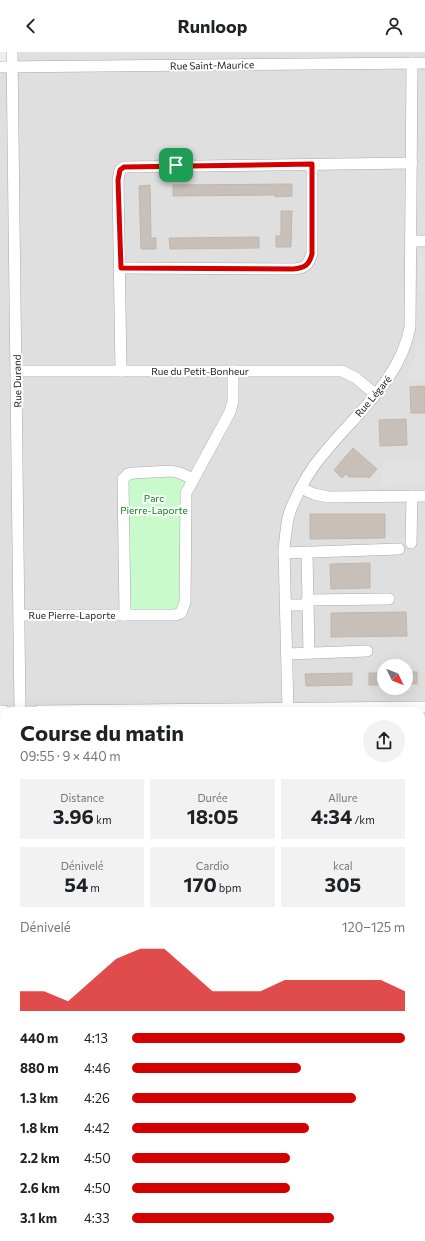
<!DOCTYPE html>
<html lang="fr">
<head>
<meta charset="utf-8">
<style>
	body { margin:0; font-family:Commissioner,sans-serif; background:#f2f2f2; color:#202124; height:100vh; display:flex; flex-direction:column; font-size:15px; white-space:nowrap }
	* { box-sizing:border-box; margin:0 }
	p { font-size:13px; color:#757577 }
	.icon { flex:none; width:22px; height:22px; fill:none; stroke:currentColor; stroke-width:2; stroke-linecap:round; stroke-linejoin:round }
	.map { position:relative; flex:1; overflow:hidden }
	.details { position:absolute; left:0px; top:655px; width:425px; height:534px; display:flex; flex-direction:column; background:#fff; border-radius:12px 12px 0 0; box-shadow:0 4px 16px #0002 }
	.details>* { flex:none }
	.needle { width:26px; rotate:133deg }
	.controls { position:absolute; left:377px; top:607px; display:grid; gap:8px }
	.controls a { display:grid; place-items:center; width:36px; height:36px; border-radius:50%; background:#fff; box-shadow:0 4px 16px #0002; font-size:20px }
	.pin { position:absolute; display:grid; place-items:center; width:34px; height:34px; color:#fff; margin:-17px; border-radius:8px; box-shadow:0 2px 6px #0006 }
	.round { display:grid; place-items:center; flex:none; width:42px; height:42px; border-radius:21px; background:#f2f2f2 }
	.headline { display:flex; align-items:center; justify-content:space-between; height:68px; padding:0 20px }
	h1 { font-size:22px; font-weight:700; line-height:30px }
	.metrics { display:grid; grid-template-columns:repeat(3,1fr); gap:6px; height:68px; padding:4px 20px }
	.metrics div { display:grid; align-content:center; border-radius:0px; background:#f2f2f2; text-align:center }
	.metrics b { font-size:20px; font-weight:700 }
	.metrics small { font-size:11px; font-weight:400 }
	.metrics p { font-size:11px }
	.chart { height:112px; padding:8px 20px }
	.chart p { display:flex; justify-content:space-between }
	.chart svg { width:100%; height:72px; margin-top:4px; fill:#d40000; opacity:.7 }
	ul { padding:0 20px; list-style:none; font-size:13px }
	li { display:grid; grid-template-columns:64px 48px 1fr; align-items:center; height:30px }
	li i { height:10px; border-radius:5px; background:#d40000 }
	header { display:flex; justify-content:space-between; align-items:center; height:52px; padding:0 20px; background:#fff; font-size:18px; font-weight:700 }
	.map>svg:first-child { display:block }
	.residential { fill:#e0dfdf; fill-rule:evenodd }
	.park { fill:#c8facc }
	.parking { fill:#e2e2e2 }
	.building { fill:#c7bfb8; stroke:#c4b6ab }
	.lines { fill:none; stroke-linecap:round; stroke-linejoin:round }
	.minor-casing { stroke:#a9a9a9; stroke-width:12 }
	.minor { stroke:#fff; stroke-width:11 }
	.route-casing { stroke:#fff; stroke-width:8 }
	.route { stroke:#d40000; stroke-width:5 }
	.labels { text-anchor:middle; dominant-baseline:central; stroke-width:4; stroke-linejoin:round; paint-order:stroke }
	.street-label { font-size:10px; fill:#222; stroke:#fff }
	.park-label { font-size:10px; fill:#0c8416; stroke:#fff }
</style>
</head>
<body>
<header><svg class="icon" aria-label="back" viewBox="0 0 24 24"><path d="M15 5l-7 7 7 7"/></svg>Runloop<svg class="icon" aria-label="person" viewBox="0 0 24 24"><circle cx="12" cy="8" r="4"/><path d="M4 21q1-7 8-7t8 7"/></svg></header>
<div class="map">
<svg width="425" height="1189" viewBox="0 0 425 1189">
	<rect width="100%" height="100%" fill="#f2efe9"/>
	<path class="residential" d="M12,0h413v972l-4,-98v-215h-417v526h417v-170h4v174h-425v-1174h12zM384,614h22v22h-22z"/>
	<g class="park">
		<path d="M171,419l22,8 -12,134 -56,2 -2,-136z"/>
		<path d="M421,874l4,141h-4z"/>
	</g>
	<g class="parking">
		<rect x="418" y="203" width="7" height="36"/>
		<path d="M418,290l7,1v36h-18l1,-7 7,-8v-13z"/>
		<path d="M425,409v24l-44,1 2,-24z"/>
	</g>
	<g class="building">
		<path d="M292,132v12l-17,1v-2l-102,1v-11z"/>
		<path d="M150,133l1,53h5v11h-15l-2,-63z"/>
		<path d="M281,159h11l-1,36h-15v-11h5z"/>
		<path d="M259,185v11l-89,1 -1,-11z"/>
		<path d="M425,334v27h-14l-1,-26z"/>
		<path d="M406,367l1,26 -27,1 -1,-26z"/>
		<path d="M353,396l24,21 -8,9 -1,-1h-19l-3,-3 -4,4 -8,-8z"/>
		<path d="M310,462h75v24l-75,1z"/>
		<path d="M370,511v25l-39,1 -1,-25z"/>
		<path d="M406,560l1,24 -76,1v-24z"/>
		<rect x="406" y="620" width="11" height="12"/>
		<path d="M352,621v12l-46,1 -1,-12z"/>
		<rect x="369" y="621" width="15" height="12"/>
	</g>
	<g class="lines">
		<g class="minor-casing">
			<g id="minor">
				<path d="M12,0l8,659"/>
				<path d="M0,15l425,-4"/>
				<path d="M411,189h14"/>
				<path d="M121,216l172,1c12,-1 16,-4 19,-16v-89"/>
				<path d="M17,319h325l14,7 19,16"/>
				<path d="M121,319l-3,-191 2,-10 4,-3 288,-4"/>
				<path d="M301,436l13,6 14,3 97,-1"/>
				<path d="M411,491l1,-47"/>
				<path d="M307,500l2,101"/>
				<path d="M284,501l115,-4"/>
				<path d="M307,548l82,-1"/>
				<path d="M286,553h21"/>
				<path d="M19,563h156l6,-2 4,-11 1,-109 44,-81 3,-11v-30"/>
				<path d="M125,563l-2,-136 5,-5 6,-1 37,-2 9,2 13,6"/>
				<path d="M287,602l80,-3"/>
				<path d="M0,659h4"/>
				<path d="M38,659l387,-4"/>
				<path d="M288,659l-4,-162c2,-15 2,-31 9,-45 8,-19 19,-37 32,-52 32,-39 76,-74 85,-125l2,-264"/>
				<path d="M421,769h4"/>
				<path d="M421,874l4,98"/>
				<path d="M421,1015h4"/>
				<path d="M0,1026h4"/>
				<path d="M421,1120h4"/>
				<path d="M26,1185v4"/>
			</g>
		</g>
		<use href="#minor" class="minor"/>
	</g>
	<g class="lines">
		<g class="route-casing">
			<path id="route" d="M312,112v90c-3,11 -7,14 -19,15l-172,-1 -3,-88 2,-10 4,-3z"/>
		</g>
		<use href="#route" class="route"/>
	</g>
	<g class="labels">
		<g class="street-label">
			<text transform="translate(212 13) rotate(-1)">Rue Saint-Maurice</text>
			<text x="200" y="319">Rue du Petit-Bonheur</text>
			<text transform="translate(17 329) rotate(-91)">Rue Durand</text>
			<text transform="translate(373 344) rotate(-50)">Rue Légaré</text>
			<text x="72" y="563">Rue Pierre-Laporte</text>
		</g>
		<g class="park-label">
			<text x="154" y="446">Parc<tspan x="154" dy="12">Pierre-Laporte</tspan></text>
		</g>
	</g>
</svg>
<div class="controls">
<a><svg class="needle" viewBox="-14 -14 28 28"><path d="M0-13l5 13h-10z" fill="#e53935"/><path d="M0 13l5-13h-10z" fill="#757577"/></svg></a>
</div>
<div class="pin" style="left:176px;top:113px;background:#1e9e55"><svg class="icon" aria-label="arrive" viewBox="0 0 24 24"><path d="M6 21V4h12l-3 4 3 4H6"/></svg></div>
<section class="details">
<div class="headline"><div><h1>Course du matin</h1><p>09:55 · 9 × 440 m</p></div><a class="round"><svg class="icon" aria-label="share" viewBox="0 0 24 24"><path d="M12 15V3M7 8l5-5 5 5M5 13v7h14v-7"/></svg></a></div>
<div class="metrics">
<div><p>Distance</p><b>3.96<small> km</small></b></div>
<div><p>Durée</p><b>18:05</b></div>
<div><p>Allure</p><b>4:34<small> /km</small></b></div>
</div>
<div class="metrics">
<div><p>Dénivelé</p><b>54<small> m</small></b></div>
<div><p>Cardio</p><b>170<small> bpm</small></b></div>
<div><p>kcal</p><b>305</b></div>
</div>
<div class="chart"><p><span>Dénivelé</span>120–125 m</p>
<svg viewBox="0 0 160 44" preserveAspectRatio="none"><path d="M0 44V32L10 32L20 38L30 25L40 12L50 6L60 6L70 19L80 32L90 32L100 32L110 25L120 25L130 25L140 25L150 25L160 32V44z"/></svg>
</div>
<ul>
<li><b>440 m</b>4:13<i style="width:100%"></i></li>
<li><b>880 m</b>4:46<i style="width:62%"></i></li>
<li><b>1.3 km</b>4:26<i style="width:82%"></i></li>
<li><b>1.8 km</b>4:42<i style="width:65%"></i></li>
<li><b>2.2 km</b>4:50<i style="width:58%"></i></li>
<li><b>2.6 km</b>4:50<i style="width:58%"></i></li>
<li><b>3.1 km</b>4:33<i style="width:74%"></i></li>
</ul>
</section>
</div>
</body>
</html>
